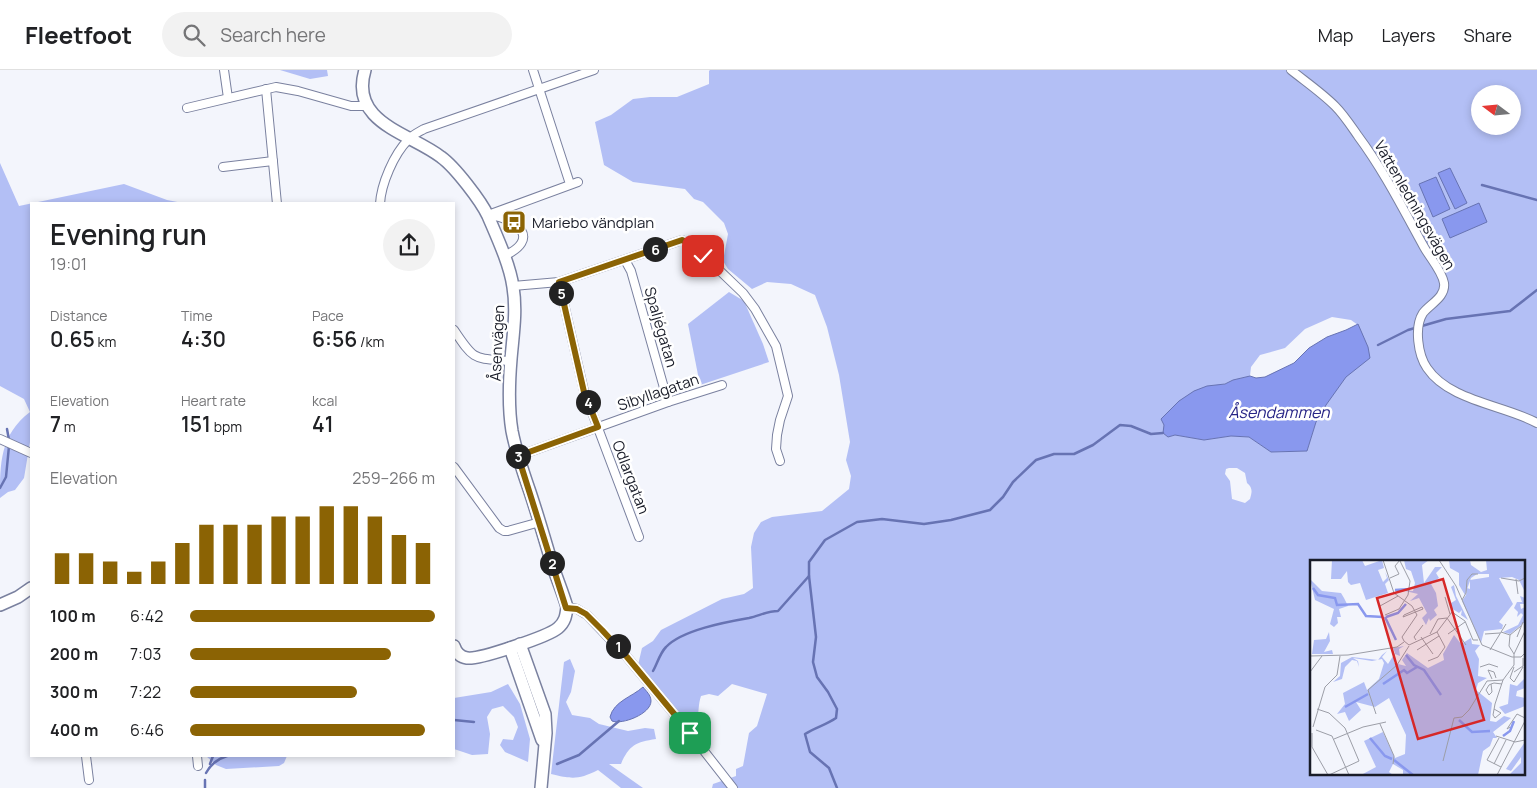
<!DOCTYPE html>
<html lang="en">
<head>
<meta charset="utf-8">
<style>
	body { margin:0; font-family:Manrope,sans-serif; background:#f2f2f2; color:#202124; height:100vh; display:flex; flex-direction:column; font-size:19px; white-space:nowrap }
	* { box-sizing:border-box; margin:0 }
	p { font-size:16px; color:#757577 }
	.icon { flex:none; width:28px; height:28px; fill:none; stroke:currentColor; stroke-width:2; stroke-linecap:round; stroke-linejoin:round }
	.map { position:relative; flex:1; overflow:hidden }
	.details { position:absolute; left:30px; top:132px; width:425px; height:555px; display:flex; flex-direction:column; background:#fff; border-radius:0px; box-shadow:0 2px 8px #0003 }
	.details>* { flex:none }
	.needle { width:32px; rotate:286deg }
	.tools { position:absolute; left:1471px; top:15px; display:grid; gap:10px }
	.tools a { display:grid; place-items:center; width:50px; height:50px; border-radius:50%; background:#fff; box-shadow:0 2px 8px #0003; font-size:25px }
	.pin { position:absolute; display:grid; place-items:center; width:42px; height:42px; color:#fff; margin:-21px; border-radius:10px; box-shadow:0 2px 8px #0006 }
	.km { position:absolute; width:25px; height:25px; margin:-12px; border-radius:50%; background:#222; color:#fff; font-size:14px; line-height:25px; text-align:center }
	.round { display:grid; place-items:center; flex:none; width:52px; height:52px; border-radius:26px; background:#f2f2f2 }
	.summary { display:flex; align-items:center; justify-content:space-between; height:85px; padding:0 20px }
	h1 { font-size:28px; font-weight:600; line-height:38px }
	.stats { display:grid; grid-template-columns:repeat(3,1fr); gap:8px; height:85px; padding:5px 20px }
	.stats div { display:grid; align-content:center }
	.stats b { font-size:21px; font-weight:600 }
	.stats small { font-size:14px; font-weight:400 }
	.stats p { font-size:14px }
	.chart { height:140px; padding:10px 20px }
	.chart p { display:flex; justify-content:space-between }
	.chart svg { width:100%; height:90px; margin-top:5px; stroke:#8b6304; stroke-width:6 }
	ul { padding:0 20px; list-style:none; font-size:16px }
	li { display:grid; grid-template-columns:80px 60px 1fr; align-items:center; height:38px }
	li i { height:12px; border-radius:6px; background:#8b6304 }
	header { display:flex; align-items:center; gap:30px; box-sizing:border-box; height:70px; padding:0 25px; background:#fff; border-bottom:1px solid #e0e0e0 }
	header strong { font-size:24px }
	nav { display:flex; gap:28px; margin-inline-start:auto; font-size:18px }
	.search { width:350px; height:45px; background:#f2f2f2; display:flex; align-items:center; gap:12px; box-sizing:border-box; padding:0 18px; border-radius:28px; color:#757577; font-size:19px }
	.map>svg:first-child { display:block }
	.green { fill:#b3bff5; fill-rule:evenodd }
	.water { fill:#8998ee; stroke:#6773b3 }
	.lines { fill:none; stroke-linecap:round; stroke-linejoin:round }
	.stream { stroke:#6773b3; stroke-width:2.5 }
	.street-casing { stroke:#7a819f; stroke-width:10 }
	.secondary-casing { stroke:#7a819f; stroke-width:14 }
	.street { stroke:#fff; stroke-width:8 }
	.secondary { stroke:#fff; stroke-width:11 }
	.route-casing { stroke:#fff; stroke-width:10 }
	.route { stroke:#8b6304; stroke-width:6 }
	.labels { text-anchor:middle; dominant-baseline:central; stroke-width:5; stroke-linejoin:round; paint-order:stroke }
	.street-label { font-size:15px; fill:#191c28; stroke:#fff }
	.poi-label { font-size:15px; fill:#191c28; stroke:#fff; text-anchor:start }
	.water-label { font-size:16px; font-style:italic; fill:#262486; stroke:#fff }
	.inset-river { fill:none; stroke:#8998ee; stroke-width:2.5 }
	.inset-road { fill:none; stroke:#9c9ea7; stroke-width:1 }
	.view { fill:#d62828; fill-opacity:0.15; stroke:#d62828; stroke-width:2.5 }
	.inset-edge { fill:none; stroke:#191c28; stroke-width:2.5 }
</style>
</head>
<body>
<header>
<strong>Fleetfoot</strong>
<div class="search"><svg class="icon" aria-label="search" viewBox="0 0 24 24"><circle cx="10" cy="10" r="6"/><path d="M15 15l6 6"/></svg>Search here</div>
<nav><a>Map</a><a>Layers</a><a>Share</a></nav>
</header>
<div class="map">
<svg width="1537" height="718" viewBox="0 0 1537 718">
	<rect width="100%" height="100%" fill="#f3f5fc"/>
	<g class="green">
		<path d="M280,0h47l1,6 -18,3z"/>
		<path d="M710,0h827v718h-825l1,-4 23,-8v-7l7,-3 6,-33 8,-7 10,-32 -35,-10 -14,12 -9,-2 -8,2c-3,9 -2,17 -4,26l-10,-2 -38,-37 -11,-18 4,-17 11,-7 8,-11 61,-31 22,-5 9,-6 -2,-41 3,-14 7,-11 11,-5 50,-6 27,-22 2,-13 -5,-16 4,-18 -11,-67 -12,-48 -12,-32 -24,-11 -24,-2 -15,7 -24,-20 -5,-8 5,-27 -4,-11 -21,-21 -9,-3 -9,-10 -52,-7 -29,-17 -9,-43 16,-7 22,-16 17,-2h27l32,-13v-13zM1480,24h32v32h-32zM1332,247l19,3 7,5 -42,97 -9,29 -36,1 -22,-15 -18,-1 -27,4 -29,-5 -7,2 -4,-4v-8l54,-40c10,-1 21,-7 32,-9l1,-9 9,-12 25,-7 20,-19zM1229,398h8l8,5 2,10c6,5 5,9 3,16l-5,4 -13,-4 -2,-18 -5,-7 1,-5zM1311,492h212v212h-212z"/>
		<path d="M0,93l19,43 105,-22 43,16 21,4h-157v232l-7,42 -9,12 -7,2 -8,6c0,-35 0,-63 30,-86l-6,-13 -24,-13z"/>
		<path d="M729,222l15,9 19,43 6,18 -69,23 -12,-61z"/>
		<path d="M570,589l5,12 -4,21 -5,10 6,13 18,3 9,6 29,7 17,-3 9,1 2,10c-20,3 -27,6 -35,25h-12l34,24h-22l-23,-18c-20,10 -26,9 -47,4l13,-112z"/>
		<path d="M508,614l12,20 10,35 -2,23 -23,-10 -5,-7 3,-6 10,1 5,-13 -4,-10 -11,-11 -11,3 -5,8 3,17 -2,20 -16,1 -18,-6v-51l37,-6z"/>
		<path d="M206,686h81l-3,7 -5,3 -53,3 -10,-4z"/>
	</g>
	<g class="water">
		<path d="M1450,98l17,35 -12,6 -17,-36z"/>
		<path d="M1436,107l14,32 -17,8 -14,-33z"/>
		<path d="M1479,133l8,19 -37,16 -8,-19z"/>
		<path d="M1358,254l10,23 2,11 -24,19 -20,28 -10,17 -9,29 -36,1 -22,-15 -18,-1 -27,4 -29,-5 -7,2 -5,-4 1,-8 -3,-6 18,-18 15,-10 13,-5 18,-2 8,-4 17,-4 6,2 9,-1 29,-14 15,-15 18,-11 19,-7z"/>
		<path d="M643,617c3,4 8,8 8,14 0,13 -29,24 -39,20l-2,-4c4,-16 22,-20 33,-30z"/>
	</g>
	<g class="lines">
		<g class="stream">
			<path d="M1482,115l55,15"/>
			<path d="M1378,275l30,-15 38,-11 64,-8 27,-21"/>
			<path d="M7,359l2,11"/>
			<path d="M0,418l6,-11 3,-31"/>
			<path d="M809,506l7,61 -3,25 4,15 11,15 9,17 -1,9c-10,7 -20,9 -31,16l5,18 19,16 8,20"/>
			<path d="M653,601c4,-7 7,-18 13,-24 16,-17 60,-25 83,-29 10,-2 18,-7 29,-7l31,-35v-14l16,-22 32,-18 25,-3 42,5 27,-4 39,-10 13,-13 10,-15 23,-22 18,-6h20l19,-9 27,-20 11,1 20,8 12,-1"/>
			<path d="M454,650l20,2"/>
			<path d="M210,694l3,-8"/>
			<path d="M557,694l22,-9 40,-34"/>
			<path d="M206,703c5,-9 11,-14 21,-17"/>
			<path d="M205,718v-8"/>
		</g>
		<g class="street-casing">
			<g id="street">
				<path d="M224,0l4,28"/>
				<path d="M533,0l37,114"/>
				<path d="M1291,0c15,12 31,23 44,36 9,9 16,20 23,30 26,35 45,73 66,111 6,11 18,24 20,36 2,14 -14,21 -21,30 -9,14 -5,42 4,55 22,33 77,37 110,55"/>
				<path d="M266,19l11,115"/>
				<path d="M187,38l89,-21 22,4 53,15h15"/>
				<path d="M223,97l50,-6"/>
				<path d="M380,134c1,-20 14,-50 28,-64 4,-5 11,-8 16,-11l170,-59"/>
				<path d="M488,145l90,-33"/>
				<path d="M490,145c28,4 51,24 14,41"/>
				<path d="M625,190l6,11 37,131"/>
				<path d="M559,212l25,109 55,146"/>
				<path d="M513,216l46,-4 123,-42 12,6 49,47 12,16 21,37 12,50 -8,24 -3,15 -1,14 4,12"/>
				<path d="M454,260c21,32 20,28 57,31"/>
				<path d="M0,369l31,14"/>
				<path d="M518,386l150,-54 54,-17"/>
				<path d="M454,397l45,61 5,3h4l32,-9"/>
				<path d="M567,537l10,2 10,6 40,42 63,76 43,55"/>
				<path d="M86,686l3,24"/>
				<path d="M197,686l1,10"/>
			</g>
		</g>
		<g class="secondary-casing">
			<g id="secondary">
				<path d="M365,0c-16,53 45,63 76,87 14,10 40,44 47,59 9,21 22,49 25,71 4,24 0,48 -2,72 -2,24 -3,48 1,72 4,21 11,41 18,61 8,24 15,48 22,72 5,15 11,29 15,43 -1,9 -2,15 -9,21 -9,8 -79,32 -91,30 -7,-1 -11,-6 -13,-12"/>
				<path d="M0,535l18,-8 13,-9"/>
				<path d="M520,574l25,70 1,19 -5,55"/>
				<path d="M510,578l32,92"/>
			</g>
		</g>
		<use href="#street" class="street"/>
		<use href="#secondary" class="secondary"/>
	</g>
	<g class="lines">
		<g class="route-casing">
			<path id="route" d="M690,663l-63,-76 -25,-27 -16,-16 -9,-5 -11,-1 -48,-152 80,-29 -14,-35 -25,-110 123,-42 12,6 9,10"/>
		</g>
		<use href="#route" class="route"/>
	</g>
	<defs>
		<g id="bus-square" transform="scale(1.25)"><rect x="-9" y="-9" width="18" height="18" rx="4" fill="#8b6304" stroke="#fff"/><path d="M-5-6H5V4H4V6H2V4H-2V6H-4V4H-5ZM-3.5-4V0h7V-4ZM-3.5 1.2v1.5H-2V1.2ZM2 1.2v1.5H3.5V1.2Z" fill="#fff"/></g>
	</defs>
	<g fill-rule="evenodd">
		<use href="#bus-square" x="514" y="152"/>
	</g>
	<g class="labels">
		<g class="street-label">
			<text transform="translate(1415 135) rotate(60)">Vattenledningsvägen</text>
			<text transform="translate(661 257) rotate(74)">Spaljégatan</text>
			<text transform="translate(497 273) rotate(-87)">Åsenvägen</text>
			<text transform="translate(658 322) rotate(-19)">Sibyllagatan</text>
			<text transform="translate(631 407) rotate(69)">Odlargatan</text>
		</g>
		<g class="poi-label">
			<text x="532" y="152">Mariebo vändplan</text>
		</g>
		<g class="water-label">
			<text x="1279" y="342">Åsendammen</text>
		</g>
	</g>
	<g transform="translate(1310 490)">
		<rect width="215" height="215" fill="#f3f5fc"/>
		<path d="M22,0h30l3,6 17,-6 2,8 -6,2 5,12 4,-4 -2,-6 4,8 -4,4 3,9 -22,7 -6,-17 -9,2 -3,-3 -1,-11 -6,8h-10zM94,0h25l-7,5 2,18 11,-16h7l-6,6 3,5 -8,6 5,9 2,13 -4,4 3,5 -7,6 -1,-3 -3,7 -4,-7 5,-5 -8,-15 -9,3 8,-7 -17,-4 12,1 2,-8 -4,-12 -5,-2zM139,0h21l1,5 10,7 6,-2 -1,-10h39v32l-6,-12 -7,-3 -13,1 14,26 -14,18 4,3 -1,4 -18,2 -3,12 -19,-42 4,-6 1,-7 3,1v-9l19,-3v-3h-12l-6,4 -6,17 -6,-10v-12l-9,-5zM0,19l12,12 19,2 3,5 4,8 -9,3 2,8h-4l1,6 -4,4 -4,-3 4,-15 -19,-9zM144,25l2,11 12,24 -7,-5 1,-5 -3,3 -8,-5v-5l5,-3 -5,-13zM210,36l5,2v6h-5l1,5 4,-2v15l-15,12 -7,-2 15,-7 5,-10 -2,-2 -4,4 1,-5 -4,-4 3,-6h5zM19,72l1,9 -6,11 8,-2 1,4h-21l2,-14 12,-1zM144,75l7,9 10,-6 1,6 8,1 -5,6 4,8 -1,17 9,2 -9,5 -2,7 16,13 -2,18 6,1 8,-6 7,2 -18,14 4,6h-4l-3,8 -7,5 -5,24h-75v-5l-10,-6 -4,8 4,3h-32l15,-8 -12,-26 19,-9 12,26 10,-4 1,-19 -17,-37 -14,9 -19,-5 5,8 -12,11 -4,-9 -8,2 8,-10 -2,-11 21,-11 3,8 12,-11 5,-16 -2,-4 -10,2 -19,-3 5,3 1,6 -2,-6 -5,-1 -7,7 -3,12 -9,3 7,-6 1,-13 11,-6 26,3 4,-5 5,-4 -5,6 6,7 7,-11 -2,-5 11,-2 -5,3 1,7 -5,-2 -1,9 12,3 -4,-6 5,-7 21,15 16,-8 -1,-6zM215,118v10l-8,3 -1,5 9,2v8l-20,8 -6,-7 9,-3 2,-20 7,2zM215,182v33h-16l12,-12v-6l-10,14 -5,-2z" fill="#b3bff5"/>
		<path class="inset-river" d="M3,28l5,7 17,3 2,7 21,-1 8,12 17,1M85,30l15,-1M75,57l11,23M76,57l12,-4 8,-9M96,95l8,10 10,5 17,25M73,124l21,-14 3,3 10,-6M35,147l23,-13M149,160l13,12 18,-1M193,176l7,-5 4,-10M60,178l15,18 7,3M84,200l19,15"/>
		<path class="inset-road" d="M73,0l11,33 18,13 5,9 -15,22 2,4M129,0l17,26 26,59 30,12h9l4,-4M80,18l9,-4 -4,-8 5,-6M191,18l18,3 6,-3M206,19l2,15M135,37l5,17M152,40l4,-7 1,-13 5,-6h6M70,46l18,-10M112,47l1,2 -20,8 1,-2zM0,48v65M75,55l14,-6 9,-14 2,-14 -10,-20M191,72l9,3 11,-9M120,74l8,-15 9,-1 19,27M138,74l17,-12M175,74l15,-1M111,77l12,17M207,77l6,-15M106,80l-2,-3 9,-12M94,81l5,4 28,-13 15,-20 13,9 8,19h5M107,90l22,-14M180,90l16,-26M204,94l11,-23M0,96l38,-1 49,-8 7,-5M118,101l10,-4 7,-10 -8,-15M170,107l9,-3 9,3M204,107l-4,11 4,4 9,-15M0,112l12,-16M204,112l9,-6v-8M182,119l-4,-9 6,2 2,6M181,124l1,8 -3,3 -3,-5 3,-5 2,-1 3,-1 8,1M7,149l12,4 16,15 14,33 -30,14M184,149l7,4 -6,5 -2,-3 2,-11 8,-24 11,-15v-11l-5,-8 1,-11M66,154l-8,-24 29,-25 12,-19M70,164l14,32 -1,8M3,167l12,-40 12,-12 3,-19M200,167l-3,2 10,-15 8,4M6,170l16,6 17,39M2,173v14l16,28M186,176l19,6 10,-2M189,178l-12,22 14,7M24,179l29,-12 23,-5M133,201l11,-43 8,-1 7,-7 18,-29 16,-1M184,204l12,-24M187,215l28,-54"/>
		<path class="view" d="M133,19l41,141 -66,19 -41,-141z"/>
		<rect width="215" height="215" class="inset-edge"/>
	</g>
</svg>
<div class="tools">
<a><svg class="needle" viewBox="-14 -14 28 28"><path d="M0-13l5 13h-10z" fill="#e53935"/><path d="M0 13l5-13h-10z" fill="#757577"/></svg></a>
</div>
<div class="pin" style="left:690px;top:663px;background:#1e9e55"><svg class="icon" aria-label="arrive" viewBox="0 0 24 24"><path d="M6 21V4h12l-3 4 3 4H6"/></svg></div>
<div class="pin" style="left:703px;top:186px;background:#d93025"><svg class="icon" aria-label="check" viewBox="0 0 24 24"><path d="M5 12l5 5 9-10"/></svg></div>
<b class="km" style="left:618px;top:576px">1</b>
<b class="km" style="left:552px;top:493px">2</b>
<b class="km" style="left:518px;top:386px">3</b>
<b class="km" style="left:588px;top:332px">4</b>
<b class="km" style="left:561px;top:223px">5</b>
<b class="km" style="left:655px;top:179px">6</b>
<section class="details">
<div class="summary"><div><h1>Evening run</h1><p>19:01</p></div><a class="round"><svg class="icon" aria-label="share" viewBox="0 0 24 24"><path d="M12 15V3M7 8l5-5 5 5M5 13v7h14v-7"/></svg></a></div>
<div class="stats">
<div><p>Distance</p><b>0.65<small> km</small></b></div>
<div><p>Time</p><b>4:30</b></div>
<div><p>Pace</p><b>6:56<small> /km</small></b></div>
</div>
<div class="stats">
<div><p>Elevation</p><b>7<small> m</small></b></div>
<div><p>Heart rate</p><b>151<small> bpm</small></b></div>
<div><p>kcal</p><b>41</b></div>
</div>
<div class="chart"><p><span>Elevation</span>259–266 m</p>
<svg viewBox="0 0 160 44" preserveAspectRatio="none"><path d="M5 44V29M15 44V29M25 44V33M35 44V38M45 44V33M55 44V24M65 44V15M75 44V15M85 44V15M95 44V11M105 44V11M115 44V6M125 44V6M135 44V11M145 44V20M155 44V24"/></svg>
</div>
<ul>
<li><b>100 m</b>6:42<i style="width:100%"></i></li>
<li><b>200 m</b>7:03<i style="width:82%"></i></li>
<li><b>300 m</b>7:22<i style="width:68%"></i></li>
<li><b>400 m</b>6:46<i style="width:96%"></i></li>
</ul>
</section>
</div>
</body>
</html>
